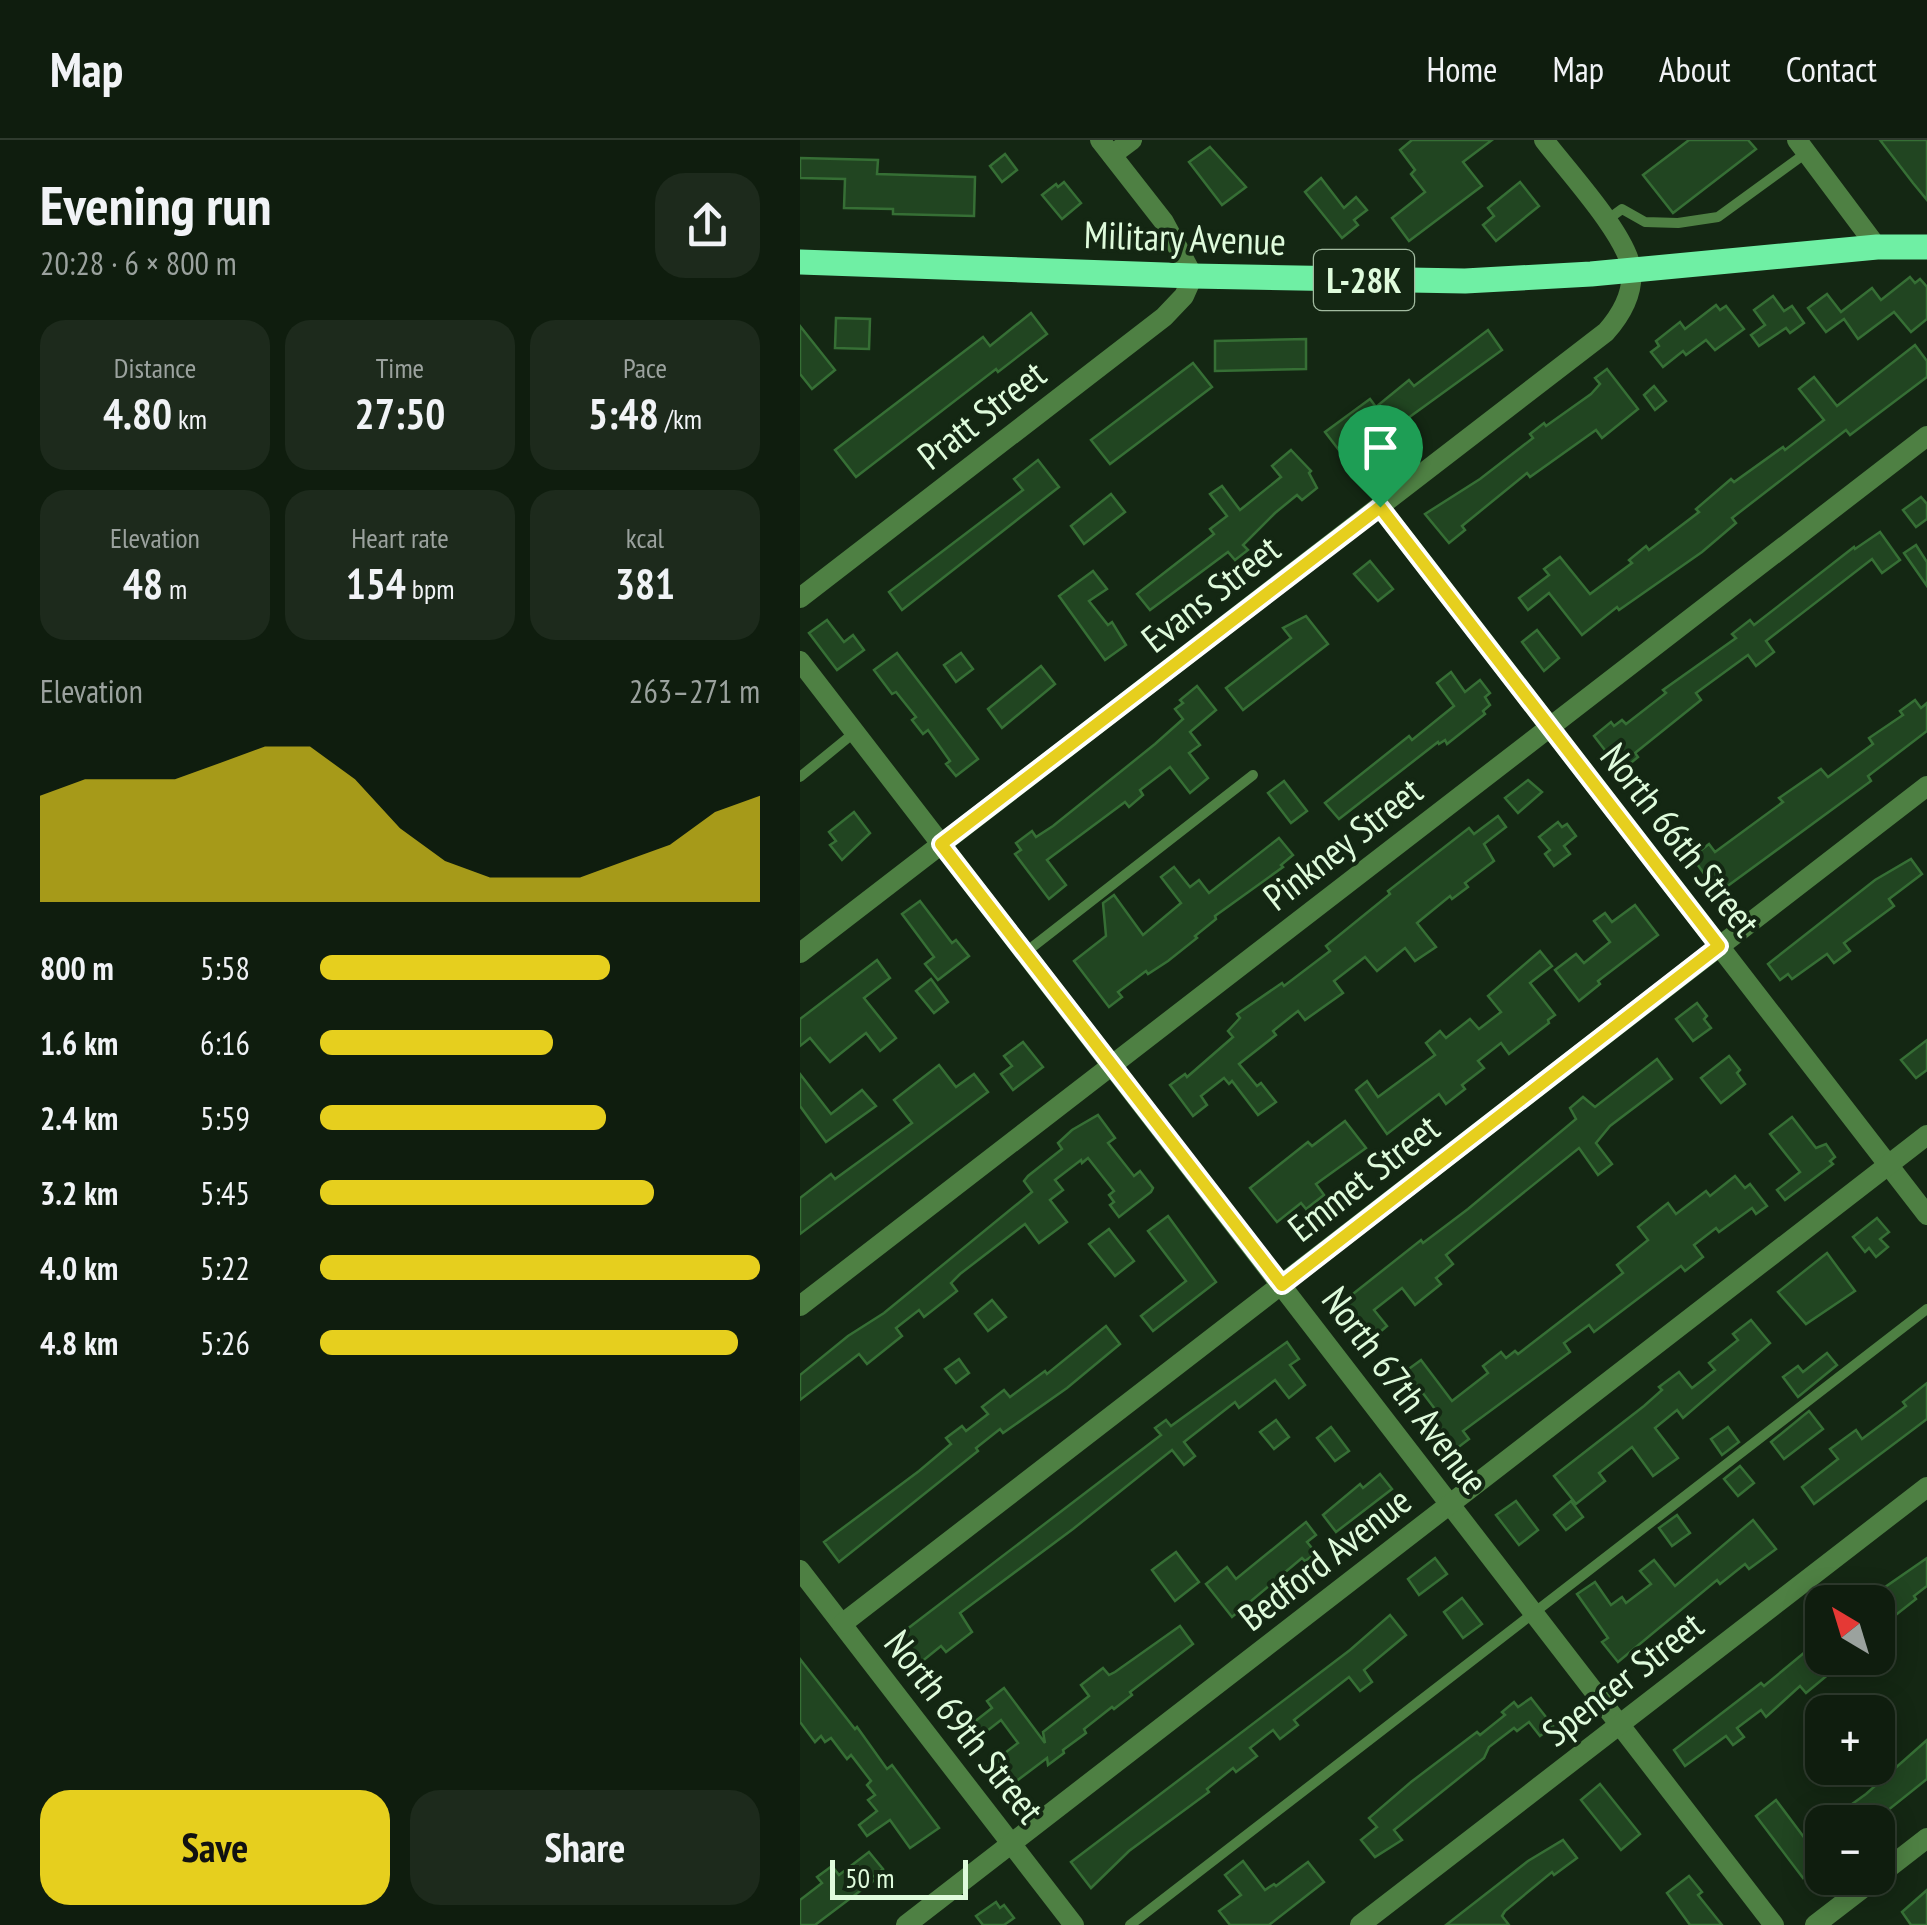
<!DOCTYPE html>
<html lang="en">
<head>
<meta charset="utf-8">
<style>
	body { margin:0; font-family:"PT Sans Narrow",sans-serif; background:#1d2a1c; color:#f1f3f6; height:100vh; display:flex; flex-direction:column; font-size:38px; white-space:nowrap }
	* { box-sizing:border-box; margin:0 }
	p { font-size:32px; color:#9ba29e }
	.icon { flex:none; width:55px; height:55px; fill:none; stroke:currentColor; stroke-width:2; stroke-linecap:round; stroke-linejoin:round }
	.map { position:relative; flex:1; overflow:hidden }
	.drawer { display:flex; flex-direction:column; background:#0f1d0e; width:800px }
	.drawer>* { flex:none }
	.needle { width:65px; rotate:322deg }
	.fabs { position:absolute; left:1005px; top:1445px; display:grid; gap:20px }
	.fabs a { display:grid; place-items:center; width:90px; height:90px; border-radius:20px; background:#0f1d0e; box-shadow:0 5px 25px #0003,0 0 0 2px #2f3b2e; font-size:50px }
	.scale { position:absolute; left:30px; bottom:25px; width:138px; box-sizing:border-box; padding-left:10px; border:5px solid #dffbdc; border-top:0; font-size:28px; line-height:35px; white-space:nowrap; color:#dffbdc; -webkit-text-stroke:8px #142713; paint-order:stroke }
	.pin { position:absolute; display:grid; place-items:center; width:85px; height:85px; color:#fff; margin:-102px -42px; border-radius:50% 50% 50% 0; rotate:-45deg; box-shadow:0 0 10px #0007 }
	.pin .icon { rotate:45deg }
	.round { display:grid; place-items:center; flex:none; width:105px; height:105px; border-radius:30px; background:#1d2a1c }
	.summary { display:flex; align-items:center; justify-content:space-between; height:170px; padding:0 40px }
	h1 { font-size:55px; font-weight:600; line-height:75px }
	.figures { display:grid; grid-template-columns:repeat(3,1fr); gap:15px; height:170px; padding:10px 40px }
	.figures div { display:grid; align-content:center; border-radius:25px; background:#1d2a1c; text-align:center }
	.figures b { font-size:42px; font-weight:600 }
	.figures small { font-size:28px; font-weight:400 }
	.figures p { font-size:28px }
	.chart { height:280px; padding:20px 40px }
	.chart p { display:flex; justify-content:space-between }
	.chart svg { width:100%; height:180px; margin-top:10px; fill:#e6cf1e; opacity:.7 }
	.cta { display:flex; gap:20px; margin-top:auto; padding:20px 40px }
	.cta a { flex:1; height:115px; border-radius:30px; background:#e6cf1e; color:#111; font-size:40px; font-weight:600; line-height:115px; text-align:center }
	.cta a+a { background:#1d2a1c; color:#f1f3f6 }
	ul { padding:0 40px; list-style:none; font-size:32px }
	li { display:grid; grid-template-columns:160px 120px 1fr; align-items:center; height:75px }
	li i { height:25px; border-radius:12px; background:#e6cf1e }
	header { display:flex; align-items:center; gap:60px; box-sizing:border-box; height:140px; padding:0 50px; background:#0f1d0e; border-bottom:2px solid #2f3b2e }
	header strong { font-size:48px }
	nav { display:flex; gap:55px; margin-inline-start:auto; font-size:35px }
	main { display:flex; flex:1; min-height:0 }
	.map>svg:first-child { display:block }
	.building { fill:#214521; stroke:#366f35; stroke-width:2.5 }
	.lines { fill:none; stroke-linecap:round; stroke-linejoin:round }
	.service { stroke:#4e8043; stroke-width:10 }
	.minor { stroke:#4e8043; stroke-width:20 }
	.primary { stroke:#6fefa4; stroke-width:25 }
	.route-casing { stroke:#fff; stroke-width:20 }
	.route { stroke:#e6cf1e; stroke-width:12 }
	.labels { text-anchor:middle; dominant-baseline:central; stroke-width:8; stroke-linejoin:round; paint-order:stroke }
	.shield { fill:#142713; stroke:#a2bba0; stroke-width:2.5 }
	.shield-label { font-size:35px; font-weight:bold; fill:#dffbdc }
	.street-label { font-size:38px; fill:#dffbdc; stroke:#142713 }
</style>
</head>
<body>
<header>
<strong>Map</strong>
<nav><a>Home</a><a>Map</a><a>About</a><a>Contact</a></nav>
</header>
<main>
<section class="drawer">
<div class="summary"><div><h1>Evening run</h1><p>20:28 · 6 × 800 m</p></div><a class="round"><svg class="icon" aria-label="share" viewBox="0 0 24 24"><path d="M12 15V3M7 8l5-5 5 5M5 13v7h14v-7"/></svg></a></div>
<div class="figures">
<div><p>Distance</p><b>4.80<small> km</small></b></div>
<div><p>Time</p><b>27:50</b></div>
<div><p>Pace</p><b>5:48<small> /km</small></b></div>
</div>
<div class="figures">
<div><p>Elevation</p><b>48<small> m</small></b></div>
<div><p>Heart rate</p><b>154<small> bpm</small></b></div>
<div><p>kcal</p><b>381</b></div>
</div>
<div class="chart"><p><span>Elevation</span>263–271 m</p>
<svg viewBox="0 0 160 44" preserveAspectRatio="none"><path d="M0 44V18L10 14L20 14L30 14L40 10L50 6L60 6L70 14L80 26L90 34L100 38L110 38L120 38L130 34L140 30L150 22L160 18V44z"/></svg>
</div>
<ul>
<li><b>800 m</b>5:58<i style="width:66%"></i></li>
<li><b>1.6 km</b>6:16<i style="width:53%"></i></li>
<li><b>2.4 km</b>5:59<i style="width:65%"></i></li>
<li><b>3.2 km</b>5:45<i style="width:76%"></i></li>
<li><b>4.0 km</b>5:22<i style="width:100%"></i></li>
<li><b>4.8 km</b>5:26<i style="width:95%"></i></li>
</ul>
<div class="cta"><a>Save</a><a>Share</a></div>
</section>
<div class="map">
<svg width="1127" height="1785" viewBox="0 0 1127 1785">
	<rect width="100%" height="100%" fill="#142713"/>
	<g class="building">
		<path d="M612,0h80l-29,22 19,24 -73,55 -17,-23 33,-26 -14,-18 4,-4 -15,-20z"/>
		<path d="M889,0h59l8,9 -83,64 -30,-38z"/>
		<path d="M1080,0h47v60l-14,-17z"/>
		<path d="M410,7l36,40 -24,18 -33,-43z"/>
		<path d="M205,14l12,16 -15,12 -12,-16z"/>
		<path d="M0,18l78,2 -1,14 98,3 -1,39 -81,-2v-5l-49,-1 1,-29 -45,-1z"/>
		<path d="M521,38l23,30 12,-11 11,13 -13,10 4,5 -16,13 -37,-46z"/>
		<path d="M264,42l17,21 -19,16 -20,-24 14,-11 2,3z"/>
		<path d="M720,42l19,24 -43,35 -13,-16 11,-9 -6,-8z"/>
		<path d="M1110,137l5,6 5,-4 7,8v32l-16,13 -17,-20 -36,27 -14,-20 -18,13 -18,-24 19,-14 14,18 31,-24 9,12z"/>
		<path d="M973,156l11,15 8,-5 12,17 -14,10 -4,-5 -27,18 -8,-11 14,-10 -11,-15z"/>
		<path d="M916,165l4,5 6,-4 18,23 -29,21 -9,-10 -20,15 -3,-4 -20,16 -12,-15 8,-6 -3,-5 24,-19 5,7z"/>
		<path d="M231,173l16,21 -49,38 -2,-3 -140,108 -21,-27 148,-113 7,9z"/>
		<path d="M36,178l34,1 -1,30 -34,-1z"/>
		<path d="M0,186l35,44 -23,19 -12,-15z"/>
		<path d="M688,190l14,20 -127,92 -7,-9 -26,21 -17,-22 45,-33 6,8 33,-27 5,6z"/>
		<path d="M506,199v30l-91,2v-30z"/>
		<path d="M1115,205l12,16v16l-77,58 -4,-5 -114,88 4,5 -34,29 -83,58 -2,-3 -35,28 -33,-42 -21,17 -9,-12 30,-23 -5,-6 16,-12 30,37 42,-31 -3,-3 17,-14 3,4 50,-38 -3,-3 35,-30 3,3 49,-35 2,3 39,-30 -25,-31 15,-12 23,29z"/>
		<path d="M393,223l19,24 -102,77 -19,-24z"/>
		<path d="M807,229l31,40 -36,29 -6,-8 -66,47 -3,-4 -65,53 3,4 -16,13 -24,-29 55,-35 53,-41 -3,-4 14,-11 2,3 45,-32 9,-10 -5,-6z"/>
		<path d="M854,246l12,15 -11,9 -11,-15z"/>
		<path d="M491,310l20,21 -2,2 8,15 -15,12 -5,-5 -22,18 -32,32 5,5 -13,10 -7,-8 -78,58 -13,-16 77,-60 -4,-5 17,-13 -17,-22 12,-8 18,24 41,-33 -9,-11z"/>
		<path d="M238,320l21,27 -157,123 -13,-18 134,-102 -9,-11z"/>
		<path d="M311,354l14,18 -41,32 -13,-18z"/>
		<path d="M1121,357l6,7v15l-11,8 -13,-17z"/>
		<path d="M1080,392l20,28 -18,13 -10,-14 -106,82 8,11 -18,14 -8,-11 -52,38 5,7 -66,53 3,4 -17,14 -27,-35 17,-14 3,4 8,-6 4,4 40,-31 -3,-3 73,-52 -4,-4 18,-14 4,5 100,-78 1,2z"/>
		<path d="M1116,405l11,17v24l-23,-33z"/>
		<path d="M570,421l23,28 -15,12 -24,-27z"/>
		<path d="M293,431l14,18 -18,12 19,24 4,-3 14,23 -21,15 -46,-64z"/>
		<path d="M506,476l22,28 -85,66 -17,-22 65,-50 -8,-10z"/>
		<path d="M27,480l17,22 9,-7 11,15 -27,20 -28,-37z"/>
		<path d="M737,490l22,28 -15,13 -22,-29z"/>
		<path d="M97,513l81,106 -22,17 -10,-12 4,-3 -22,-31 -5,4 -11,-14 4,-3 -20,-25 -4,2 -18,-24z"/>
		<path d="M161,513l12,16 -17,13 -12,-17z"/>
		<path d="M241,526l14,18 -53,44 -14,-19z"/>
		<path d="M651,532l14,20 15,-12 10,13 -5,4 5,8 -7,6 2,3 -38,30 -2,-4 -6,4 -1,-2 -99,77 -14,-16 84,-67 3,4 42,-34 -17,-23z"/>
		<path d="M397,546l19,24 -26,22 10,13 -11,8 19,25 -18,15 -20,-26 -30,23 3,5 -14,12 -4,-5 -78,58 19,25 -17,14 -34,-45 6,-4 -5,-7 16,-12 4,6 17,-11 102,-82 28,-25 -8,-10 8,-6 -3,-3z"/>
		<path d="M1115,560l6,8 6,-5v28l-59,45 3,5 -153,112 -26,-36 17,-13 6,8 68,-50 -4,-4 42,-29 7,8 45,-33 -4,-6 34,-23 -3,-4z"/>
		<path d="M728,640l14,12 -24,21 -13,-15z"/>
		<path d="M484,641l23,30 -16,12 -23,-30z"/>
		<path d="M54,672l16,21 -28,27 -12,-15 6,-4 -7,-9z"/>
		<path d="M698,676l8,11 -22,17 10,17 -29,22 3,4 -16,12 -2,-3 -33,27 19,24 -21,14 -10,-13 -28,23 -12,-14 -31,24 9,12 -38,27 -7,-9 -25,20 3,4 -37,29 18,22 4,-3 15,19 -18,13 -26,-34 -3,3 -5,-6 -23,18 6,9 -14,11 -23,-31 15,-11 2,3 46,-40 -5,-6 12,-13 -3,-4 45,-31 2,3 46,-35 -4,-5 64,-52 -2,-3 81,-63 5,6z"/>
		<path d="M758,682l4,5 5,-3 9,12 -12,10 6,8 -16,12 -9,-12 5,-4 -11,-13z"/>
		<path d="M479,698l14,17 -12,10 2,2 -68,49 1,3 -21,17 2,2 -29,23 -20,13 -2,-3 -28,21 4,5 -13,10 -35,-46 32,-25 -3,-33 11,-8 29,40 38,-32 -20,-26 13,-10 16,20 9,-7 10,13z"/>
		<path d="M1111,719l11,15 -33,25 5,7 -50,37 6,8 -16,12 -7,-9 -35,25 -4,-5 -8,6 -12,-16 107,-84z"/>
		<path d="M120,761l32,42 4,-3 13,16 -31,24 -13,-16 9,-7 -32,-43z"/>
		<path d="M835,765l23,30 -60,46 2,3 -21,17 -24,-31 21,-16 8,9 26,-21 -16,-21 11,-8 7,9z"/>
		<path d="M740,811l12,15 -22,17 25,32 -7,5 1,3 -40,31 -8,-11 -23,18 6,7 -22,17 3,4 -19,15 -7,-10 -52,40 -31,-44 11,-9 11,16 57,-42 -9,-12 14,-12 6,7 24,-19 9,10 22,-17 -13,-16z"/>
		<path d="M77,820l13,18 -26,20 32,40 -16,13 -14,-18 -36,29 -20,-24 -10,8v-27z"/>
		<path d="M131,839l17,23 -14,11 -18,-22z"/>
		<path d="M897,863l10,13 -3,3 7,9 -18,13 -17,-22z"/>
		<path d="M1127,900v30l-11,8 -15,-18z"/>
		<path d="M223,902l20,25 -30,23 -12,-16 11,-8 -8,-10z"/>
		<path d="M929,916l11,14 -3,3 8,11 -24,19 -20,-25z"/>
		<path d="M857,919l15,20 -62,47 -14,17 16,21 -14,11 -19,-27 -133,107 7,9 -17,14 5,6 -26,21 -13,-17 -28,22 13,16 -19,16 -29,-37 82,-65 2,3 45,-34 108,-90 -6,-11 13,-11 12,10z"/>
		<path d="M139,925l17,22 18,-13 14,18 -188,142v-36l31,-24 4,5 77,-56 -18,-23z"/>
		<path d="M0,934l31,40 31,-24 14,16 -50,36 -26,-36z"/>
		<path d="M298,975l17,23 -7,5 26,33 6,-5 13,17 -2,4 -32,25 -9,-12 4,-3 -5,-7 5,-4 -26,-33 -6,5 -1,-3 -26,20 8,10 -13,10 17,22 -28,21 -14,-19 -65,50 -9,9 6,8 -33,26 -5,-7 -23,18 6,8 -35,28 -8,-10 -59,46v-25l48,-39 36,-23 148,-121 -8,-11 4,-5 34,-27 -4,-6 14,-13z"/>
		<path d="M992,977l24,31 10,-4 9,13 -5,4 3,3 -48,36 -8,-10 23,-18 -30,-38z"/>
		<path d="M545,981l21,27 -50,36 8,11 -18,14 -5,-6 -24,19 -27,-34 58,-46 4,4z"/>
		<path d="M935,1036l10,12 5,-4 17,22 -11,8 -4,-6 -33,24 -3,-4 -22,17 9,12 -18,14 -4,-5 -87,66 -5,-7 -25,18 6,9 -107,79 6,8 -17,13 -24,-31 10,-8 -32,-42 15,-11 31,41 36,-28 -5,-7 18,-14 5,6 9,-7 3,3 105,-81 -6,-8 31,-25 -10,-13 30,-24 8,11 30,-23 4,5z"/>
		<path d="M368,1076l48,66 -63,49 -12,-15 45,-35 -38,-50z"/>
		<path d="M1077,1078l12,14 -9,7 8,8 -12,10 -7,-9 -4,4 -12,-15z"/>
		<path d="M309,1089l25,32 -19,15 -26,-32z"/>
		<path d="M1027,1113l28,38 -49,33 -28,-32z"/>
		<path d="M192,1160l14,17 -18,14 -13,-17z"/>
		<path d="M951,1180l19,23 -87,75 -6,-8 -22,18 23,30 -25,18 -21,-29 -33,26 6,8 -29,23 -22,-28 90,-70 18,-16 -3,-3 20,-15 13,16 23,-18 -6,-7 29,-23 -5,-6z"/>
		<path d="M306,1186l14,18 -53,44 -64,45 -3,-4 -24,19 2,3 -139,111 -15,-20 95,-71 32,-27 -5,-6 16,-12 4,5 22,-17 -6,-7 22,-17 6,7 35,-26 2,3z"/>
		<path d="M487,1202l12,17 -9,6 15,20 -16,13 -14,-18 -36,28 -4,-6 -51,40 11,14 -11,9 -12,-15 -99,79 -113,84 12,19 -26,20 -5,-6 -21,17 -22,-27 263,-201 -6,-7 11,-8 5,6z"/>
		<path d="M1027,1213l10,12 -39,32 -15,-20 15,-11 5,6z"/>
		<path d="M159,1219l10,14 -13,10 -11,-14z"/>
		<path d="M1127,1243v36l-113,85 -12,-17 36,-28 -8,-10 26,-19 6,9 44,-33 -3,-4z"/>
		<path d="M1009,1271l14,18 -39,30 -13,-17z"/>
		<path d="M476,1280l13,17 -15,12 -14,-17z"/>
		<path d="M531,1287l18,24 -14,10 -18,-23z"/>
		<path d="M928,1287l11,15 -17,13 -11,-16z"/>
		<path d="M940,1326l14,17 -16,13 -14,-17z"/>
		<path d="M580,1334l12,15 -56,43 -13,-17 37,-31 3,4z"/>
		<path d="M716,1361l22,29 -19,15 -23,-30z"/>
		<path d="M771,1361l12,16 -17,13 -12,-15z"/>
		<path d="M877,1375l13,18 -18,13 -13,-18z"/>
		<path d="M953,1380l23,29 -27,20 -4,-5 -25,20 -3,-4 -99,82 -16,-20 6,-4 -31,-44 18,-12 16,23 11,-8 4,6 25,-19 -11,-13 14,-11 21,26z"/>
		<path d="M506,1382l10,13 -9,7 9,11 -11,8 -3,-3 -70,59 -26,-33 21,-17 9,12z"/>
		<path d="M376,1412l23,30 -24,19 -23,-31z"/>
		<path d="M635,1418l12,16 -28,21 -11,-16z"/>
		<path d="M1127,1418v28l-13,10 2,3 -38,30v-37z"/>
		<path d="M662,1458l20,26 -19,14 -19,-26z"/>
		<path d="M590,1475l16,20 -42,35 8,12 -12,9 -11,-14 -55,43 4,5 -18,14 -7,-9 -23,18 7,8 -21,16 -3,-4 -26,21 2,3 -80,59 -38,37 -20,-26 279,-212z"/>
		<path d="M380,1486l13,18 -63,48 2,3 -18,14 -2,-2 -28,22 2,4 -23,17 1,3 -16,12 -1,-7 -41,31 -18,-23 30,-23 -17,-23 -28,22 -9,-12 28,-22 -5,-7 17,-13 41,55 -2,-11 46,-36 -8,-11 22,-17 6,7 6,-3z"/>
		<path d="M1022,1498v20h26l-42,35 -6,-7 -34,31 -5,-7 -24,18 7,9 -11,8 -7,-9 -41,30 -11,-16 87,-67 3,3z"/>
		<path d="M0,1519l55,70 2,-2 30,42 5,-4 47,63 -29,20 -20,-28 -23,16 -8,-11 18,-14 -9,-11 7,-5 -8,-10 4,-4 -20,-26 -4,4 -16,-21 -6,4 -4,-6 -6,6 -15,-20z"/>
		<path d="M731,1558l22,28 -13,10 -11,-14 -12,9 -3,-3 -25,19 -5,11 -90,72 8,10 -27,17 -14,-17 16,-13 -8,-9 42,-36 66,-50 3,3 25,-20 -3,-3 12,-10 4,5z"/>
		<path d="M1127,1600v39l-45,36 -3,-4 -15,11h-37l39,-28z"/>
		<path d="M800,1644l40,50 -19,16 -40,-50z"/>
		<path d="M976,1660l30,40 6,-5 10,14v14l-19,15 -47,-62z"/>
		<path d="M763,1700l14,18 -23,17 -2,-3 -47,39 -3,5 7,9h-63l82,-64z"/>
		<path d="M69,1712l14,17 -9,7 2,3 -61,46h-15v-25l22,-17 -5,-6 15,-11 7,9z"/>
		<path d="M443,1721l22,29 9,-6 2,2 32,-24 16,20 -55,43h-39l-11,-14 22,-16 -16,-20z"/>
		<path d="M889,1736l13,16 -4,3 24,30h-32l-23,-32z"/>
		<path d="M1127,1750v35h-16l-9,-13z"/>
		<path d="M196,1762l4,6 4,-3 10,13 -10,7h-21l-7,-9z"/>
	</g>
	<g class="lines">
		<g class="service">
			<path d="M807,80l15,-11 23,13 33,1 40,-6 88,-64"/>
			<path d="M0,637l55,-45"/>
			<path d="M226,812l227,-177"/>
			<path d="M330,1785l797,-616"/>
		</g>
		<g class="minor">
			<path d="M997,0l80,107"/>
			<path d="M312,15l20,-15"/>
			<path d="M580,367l547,708"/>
			<path d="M0,458l364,-281 20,-21 9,-20 -29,-54 -64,-82"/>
			<path d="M0,521l974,1264"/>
			<path d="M0,813l806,-621c15,-17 28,-40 25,-64 -5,-34 -65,-99 -87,-128"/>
			<path d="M0,1166l1127,-870"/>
			<path d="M0,1430l274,355"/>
			<path d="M42,1484l1085,-838"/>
			<path d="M1078,1736l49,-38"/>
			<path d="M106,1785l1021,-790"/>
			<path d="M560,1785l567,-438"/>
			<path d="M1015,1785l61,-47"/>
		</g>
		<path class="primary" d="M0,122l393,14 272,5 126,-7 286,-27h50"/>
	</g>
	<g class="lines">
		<g class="route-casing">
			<path id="route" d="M580,367l339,439 -437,339 -341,-441z"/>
		</g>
		<use href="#route" class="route"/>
	</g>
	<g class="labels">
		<rect class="shield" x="514" y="110" width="100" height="60" rx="8"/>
		<g class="shield-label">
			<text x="564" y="140">L-28K</text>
		</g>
		<g class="street-label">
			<text transform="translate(385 97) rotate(2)">Military Avenue</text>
			<text transform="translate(181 274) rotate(-38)">Pratt Street</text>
			<text transform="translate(410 453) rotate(-38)">Evans Street</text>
			<text transform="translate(881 699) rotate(52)">North 66th Street</text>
			<text transform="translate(542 703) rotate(-38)">Pinkney Street</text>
			<text transform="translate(563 1037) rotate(-38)">Emmet Street</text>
			<text transform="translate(606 1250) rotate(53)">North 67th Avenue</text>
			<text transform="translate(524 1418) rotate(-38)">Bedford Avenue</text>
			<text transform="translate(822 1538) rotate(-38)">Spencer Street</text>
			<text transform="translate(165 1586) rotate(52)">North 69th Street</text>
		</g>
	</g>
</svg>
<div class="fabs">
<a><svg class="needle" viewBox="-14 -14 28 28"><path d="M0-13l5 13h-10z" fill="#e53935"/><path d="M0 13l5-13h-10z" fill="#9ba29e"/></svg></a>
<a>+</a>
<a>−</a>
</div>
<div class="scale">50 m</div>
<div class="pin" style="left:580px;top:367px;background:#1e9e55"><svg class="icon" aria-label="arrive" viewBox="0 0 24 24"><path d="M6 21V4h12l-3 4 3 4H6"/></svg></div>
</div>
</main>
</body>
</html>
